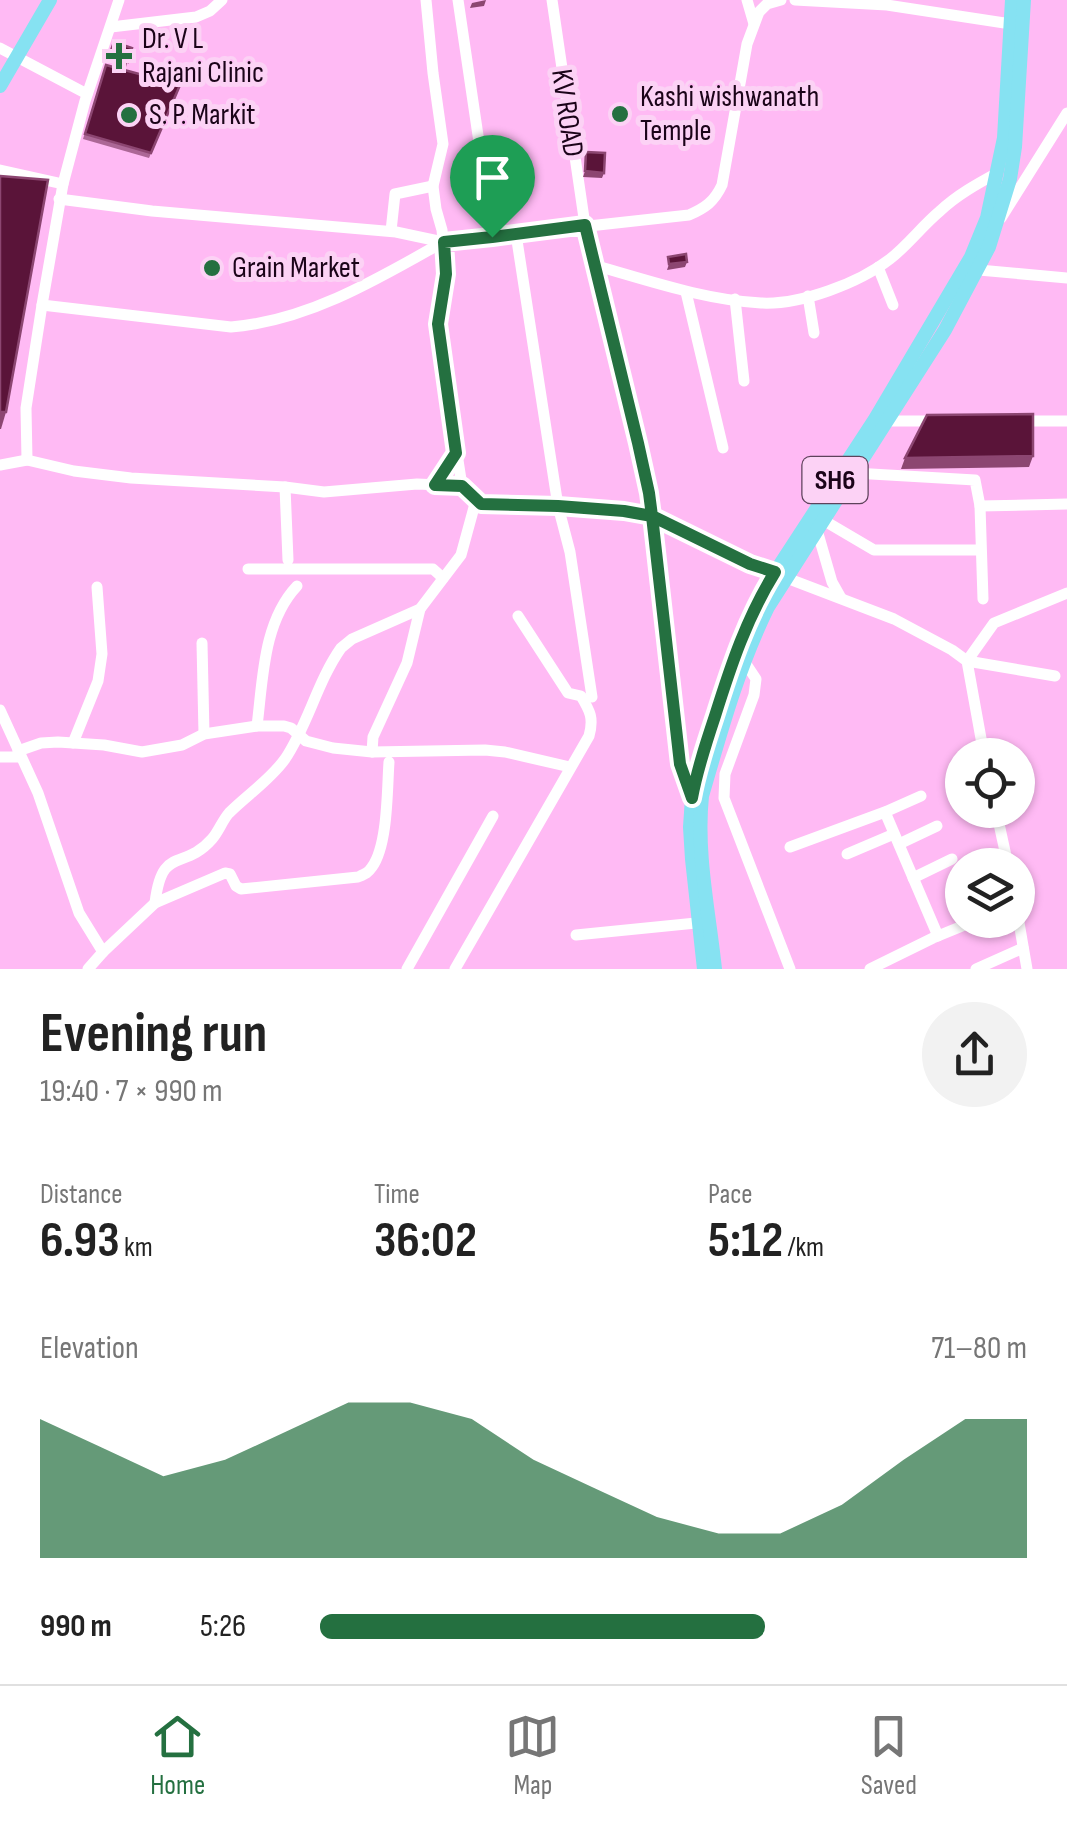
<!DOCTYPE html>
<html lang="en">
<head>
<meta charset="utf-8">
<style>
	body { margin:0; font-family:"Sofia Sans Condensed",sans-serif; background:#f2f2f2; color:#222; height:100vh; display:flex; flex-direction:column; font-size:38px; white-space:nowrap }
	* { box-sizing:border-box; margin:0 }
	p { font-size:32px; color:#767676 }
	.icon { flex:none; width:55px; height:55px; fill:none; stroke:currentColor; stroke-width:2; stroke-linecap:round; stroke-linejoin:round }
	.map { position:relative; height:969px; overflow:hidden }
	.drawer { display:flex; flex-direction:column; background:#fff; flex:1 }
	.drawer>* { flex:none }
	.buttons { position:absolute; left:945px; top:738px; display:grid; gap:20px }
	.buttons a { display:grid; place-items:center; width:90px; height:90px; border-radius:50%; background:#fff; box-shadow:0 2px 8px #0004; font-size:50px }
	.pin { position:absolute; display:grid; place-items:center; width:85px; height:85px; color:#fff; margin:-102px -42px; border-radius:50% 50% 50% 0; rotate:-45deg; box-shadow:0 0 10px #0007 }
	.pin .icon { rotate:45deg }
	.round { display:grid; place-items:center; flex:none; width:105px; height:105px; border-radius:52px; background:#f2f2f2 }
	.overview { display:flex; align-items:center; justify-content:space-between; height:170px; padding:0 40px }
	h1 { font-size:55px; font-weight:700; line-height:75px }
	.metrics { display:grid; grid-template-columns:repeat(3,1fr); gap:15px; height:170px; padding:10px 40px }
	.metrics div { display:grid; align-content:center }
	.metrics b { font-size:50px; font-weight:700 }
	.metrics small { font-size:28px; font-weight:400 }
	.metrics p { font-size:28px }
	.chart { height:280px; padding:20px 40px }
	.chart p { display:flex; justify-content:space-between }
	.chart svg { width:100%; height:180px; margin-top:10px; fill:#247040; opacity:.7 }
	ul { padding:0 40px; list-style:none; font-size:32px }
	li { display:grid; grid-template-columns:160px 120px 1fr; align-items:center; height:75px }
	li i { height:25px; border-radius:12px; background:#247040 }
	.menu { display:flex; justify-content:space-around; align-items:center; height:140px; border-top:2px solid #e0e0e0; background:#fff; font-size:28px; color:#767676 }
	.menu a { display:grid; justify-items:center; gap:5px }
	.menu .active { color:#247040 }
	.map>svg:first-child { display:block }
	.lines { fill:none; stroke-linecap:round; stroke-linejoin:round }
	.minor { stroke:#fff; stroke-width:11 }
	.major { stroke:#86e2f2; stroke-width:14 }
	.wall { fill:#ac6796 }
	.shaded-wall { fill:#8c4671 }
	.building { fill:#5a1439; stroke:#8c4671; stroke-width:2.5 }
	.route-casing { stroke:#fff; stroke-width:20 }
	.route { stroke:#247040; stroke-width:12 }
	.poi-dot { fill:#247040; stroke:#fcd2f5; stroke-width:4 }
	.labels { text-anchor:middle; dominant-baseline:central; stroke-width:10; stroke-linejoin:round; paint-order:stroke }
	.shield { fill:#fcd2f5; stroke:#5e425b; stroke-width:2.5 }
	.shield-label { font-size:28px; font-weight:bold; fill:#1b0419 }
	.poi-label { font-size:30px; fill:#1b0419; stroke:#fcd2f5; text-anchor:start }
	.street-label { font-size:30px; fill:#1b0419; stroke:#fcd2f5 }
</style>
</head>
<body>
<div class="map">
<svg width="1067" height="969" viewBox="0 0 1067 969">
	<rect width="100%" height="100%" fill="#ffbaf4"/>
	<g class="lines">
		<g class="minor">
			<path d="M119,0l-34,101 -22,83 -21,121 189,22c76,-6 147,-48 212,-85"/>
			<path d="M426,0l7,73 10,71 -10,42 3,23 6,21 4,43 -9,51 25,162 19,17 77,3 65,5 29,5 98,48 144,55 58,31 15,11 17,94"/>
			<path d="M458,0l35,237"/>
			<path d="M552,0l33,225 31,122 33,146 31,271 12,35"/>
			<path d="M747,0l7,24"/>
			<path d="M795,0l92,5 124,19"/>
			<path d="M111,27l85,-10 14,-6 12,-11"/>
			<path d="M0,48l87,46"/>
			<path d="M0,170l63,14"/>
			<path d="M59,199l93,12 244,21 47,10 246,-27c16,-7 25,-13 33,-30l25,-141 12,-32 8,-8 14,-4"/>
			<path d="M1001,218l66,-105"/>
			<path d="M391,231l4,-37 38,-8"/>
			<path d="M516,234l42,272 12,46 22,145"/>
			<path d="M597,266c53,15 108,34 164,37 40,2 98,-20 129,-44 18,-14 32,-33 50,-48 17,-16 37,-27 57,-38"/>
			<path d="M878,267l15,38"/>
			<path d="M979,270l88,8"/>
			<path d="M686,292l37,156"/>
			<path d="M808,296l6,37"/>
			<path d="M735,299l9,82"/>
			<path d="M887,421h51"/>
			<path d="M1021,421h46"/>
			<path d="M27,460l-1,-52 16,-103"/>
			<path d="M0,465l27,-5 47,11 57,7 154,9 39,5 93,-8 45,2"/>
			<path d="M854,473l121,7 5,26 87,-2"/>
			<path d="M435,485l21,-32"/>
			<path d="M285,487l3,73"/>
			<path d="M980,506l3,93"/>
			<path d="M823,520l51,30h106"/>
			<path d="M817,530l15,52 9,16"/>
			<path d="M248,569h185l10,9"/>
			<path d="M202,643l2,91"/>
			<path d="M744,661l12,18 -2,16 -29,79 -1,24 66,171"/>
			<path d="M1055,676l-88,-15 27,-38 73,-30"/>
			<path d="M0,710l38,83 41,120 24,39"/>
			<path d="M257,726c6,-47 6,-104 40,-140"/>
			<path d="M73,743l25,-62 4,-27 -5,-67"/>
			<path d="M18,751l23,-8 17,-1 46,3 38,7 40,-7 22,-11 53,-8h27l7,2 15,13 27,7 39,4 113,-2 20,2 65,15"/>
			<path d="M372,752l1,-15 34,-74 13,-54"/>
			<path d="M0,757h20"/>
			<path d="M996,810l12,55"/>
			<path d="M885,812l53,124"/>
			<path d="M899,844l38,-18"/>
			<path d="M790,847l95,-35 36,-16"/>
			<path d="M847,854l47,-20"/>
			<path d="M913,878l39,-19"/>
			<path d="M155,903c7,-59 28,-31 57,-64 7,-8 10,-18 17,-26 18,-18 41,-33 56,-54 23,-34 32,-77 56,-111l11,-9 68,-30 41,-54 15,-55"/>
			<path d="M1018,917l9,52"/>
			<path d="M576,935l130,-13"/>
			<path d="M88,969l15,-17 52,-49 70,-30 5,1 6,12 5,3 117,-12c7,-3 10,-4 14,-10 16,-22 15,-77 17,-105"/>
			<path d="M407,969l86,-153"/>
			<path d="M455,969l134,-233c5,-18 1,-25 -8,-40l-13,-3 -50,-77"/>
			<path d="M870,969l63,-31 44,-18"/>
			<path d="M976,969l47,-21"/>
		</g>
		<g class="major">
			<path d="M0,86l50,-86"/>
			<path d="M704,969l-12,-110 -2,-32 2,-29 9,-38 34,-108 22,-52 118,-181 96,-162 16,-39 17,-80 8,-138"/>
			<path d="M715,969c-6,-57 -19,-116 -13,-173 19,-65 36,-128 66,-189l177,-277 44,-83 21,-68 5,-32 9,-147"/>
		</g>
	</g>
	<g class="wall">
		<path d="M114,42l18,6 -6,19 -19,-6z"/>
		<path d="M106,65l74,20 -31,73 -66,-19z"/>
	</g>
	<g class="shaded-wall">
		<path d="M486,0l-2,6 -14,2 2,-5z"/>
		<path d="M585,171l19,2 -2,5 -19,-1z"/>
		<path d="M687,262l-2,5 -18,3 2,-6z"/>
		<path d="M0,412h6l-5,17h-1z"/>
		<path d="M1033,456l-4,11 -128,2 4,-11z"/>
	</g>
	<g class="building">
		<path d="M114,42l18,6 -4,14 -19,-6z"/>
		<path d="M106,65l74,20 -29,68 -66,-19z"/>
		<path d="M586,152l19,1 -1,20 -19,-2z"/>
		<path d="M0,176l48,4 -42,232h-6z"/>
		<path d="M686,254l1,8 -18,2 -1,-7z"/>
		<path d="M1033,414v42l-128,2 22,-43z"/>
	</g>
	<g class="lines">
		<g class="route-casing">
			<path id="route" d="M492,237l-48,5 2,32 -8,50 18,129 -21,32 27,1 19,18 77,2 66,5 28,5 28,248 12,34c5,-28 14,-55 23,-82 16,-51 32,-99 60,-144l-25,-8 -98,-48 -3,-23 -11,-50 -53,-218 -93,12"/>
		</g>
		<use href="#route" class="route"/>
	</g>
	<g class="poi-dot">
		<path d="M114 41h10v10h10v10h-10v10h-10v-10h-10v-10h10z"/>
		<circle cx="620" cy="114" r="10"/>
		<circle cx="129" cy="115" r="10"/>
		<circle cx="212" cy="268" r="10"/>
	</g>
	<g class="labels">
		<rect class="shield" x="802.5" y="457" width="65" height="46" rx="8"/>
		<g class="shield-label">
			<text x="835" y="480">SH6</text>
		</g>
		<g class="poi-label">
			<text x="142" y="39">Dr. V L<tspan x="142" dy="34">Rajani Clinic</tspan></text>
			<text x="640" y="97">Kashi wishwanath<tspan x="640" dy="34">Temple</tspan></text>
			<text x="149" y="115">S. P. Markit</text>
			<text x="232" y="268">Grain Market</text>
		</g>
		<g class="street-label">
			<text transform="translate(567 113) rotate(82)">KV ROAD</text>
		</g>
	</g>
</svg>
<div class="buttons">
<a><svg class="icon" aria-label="locate" viewBox="0 0 24 24"><circle cx="12" cy="12" r="6"/><path d="M12 2v4M12 18v4M2 12h4M18 12h4"/></svg></a>
<a><svg class="icon" aria-label="layers" viewBox="0 0 24 24"><path d="M12 4l9 5-9 5-9-5zM3 14l9 5 9-5"/></svg></a>
</div>
<div class="pin" style="left:492px;top:237px;background:#1e9e55"><svg class="icon" aria-label="arrive" viewBox="0 0 24 24"><path d="M6 21V4h12l-3 4 3 4H6"/></svg></div>
</div>
<section class="drawer">
<div class="overview"><div><h1>Evening run</h1><p>19:40 · 7 × 990 m</p></div><a class="round"><svg class="icon" aria-label="share" viewBox="0 0 24 24"><path d="M12 15V3M7 8l5-5 5 5M5 13v7h14v-7"/></svg></a></div>
<div class="metrics">
<div><p>Distance</p><b>6.93<small> km</small></b></div>
<div><p>Time</p><b>36:02</b></div>
<div><p>Pace</p><b>5:12<small> /km</small></b></div>
</div>
<div class="chart"><p><span>Elevation</span>71–80 m</p>
<svg viewBox="0 0 160 44" preserveAspectRatio="none"><path d="M0 44V10L10 17L20 24L30 20L40 13L50 6L60 6L70 10L80 20L90 27L100 34L110 38L120 38L130 31L140 20L150 10L160 10V44z"/></svg>
</div>
<ul>
<li><b>990 m</b>5:26<i style="width:63%"></i></li>
</ul>
</section>
<nav class="menu">
<a class="active"><svg class="icon" aria-label="home" viewBox="0 0 24 24"><path d="M3 11l9-7 9 7M6 9v11h12V9"/></svg>Home</a>
<a><svg class="icon" aria-label="map" viewBox="0 0 24 24"><path d="M3 6l6-2 6 2 6-2v14l-6 2-6-2-6 2zM9 4v14M15 6v14"/></svg>Map</a>
<a><svg class="icon" aria-label="saved" viewBox="0 0 24 24"><path d="M7 4h10v16l-5-4-5 4z"/></svg>Saved</a>
</nav>
</body>
</html>
